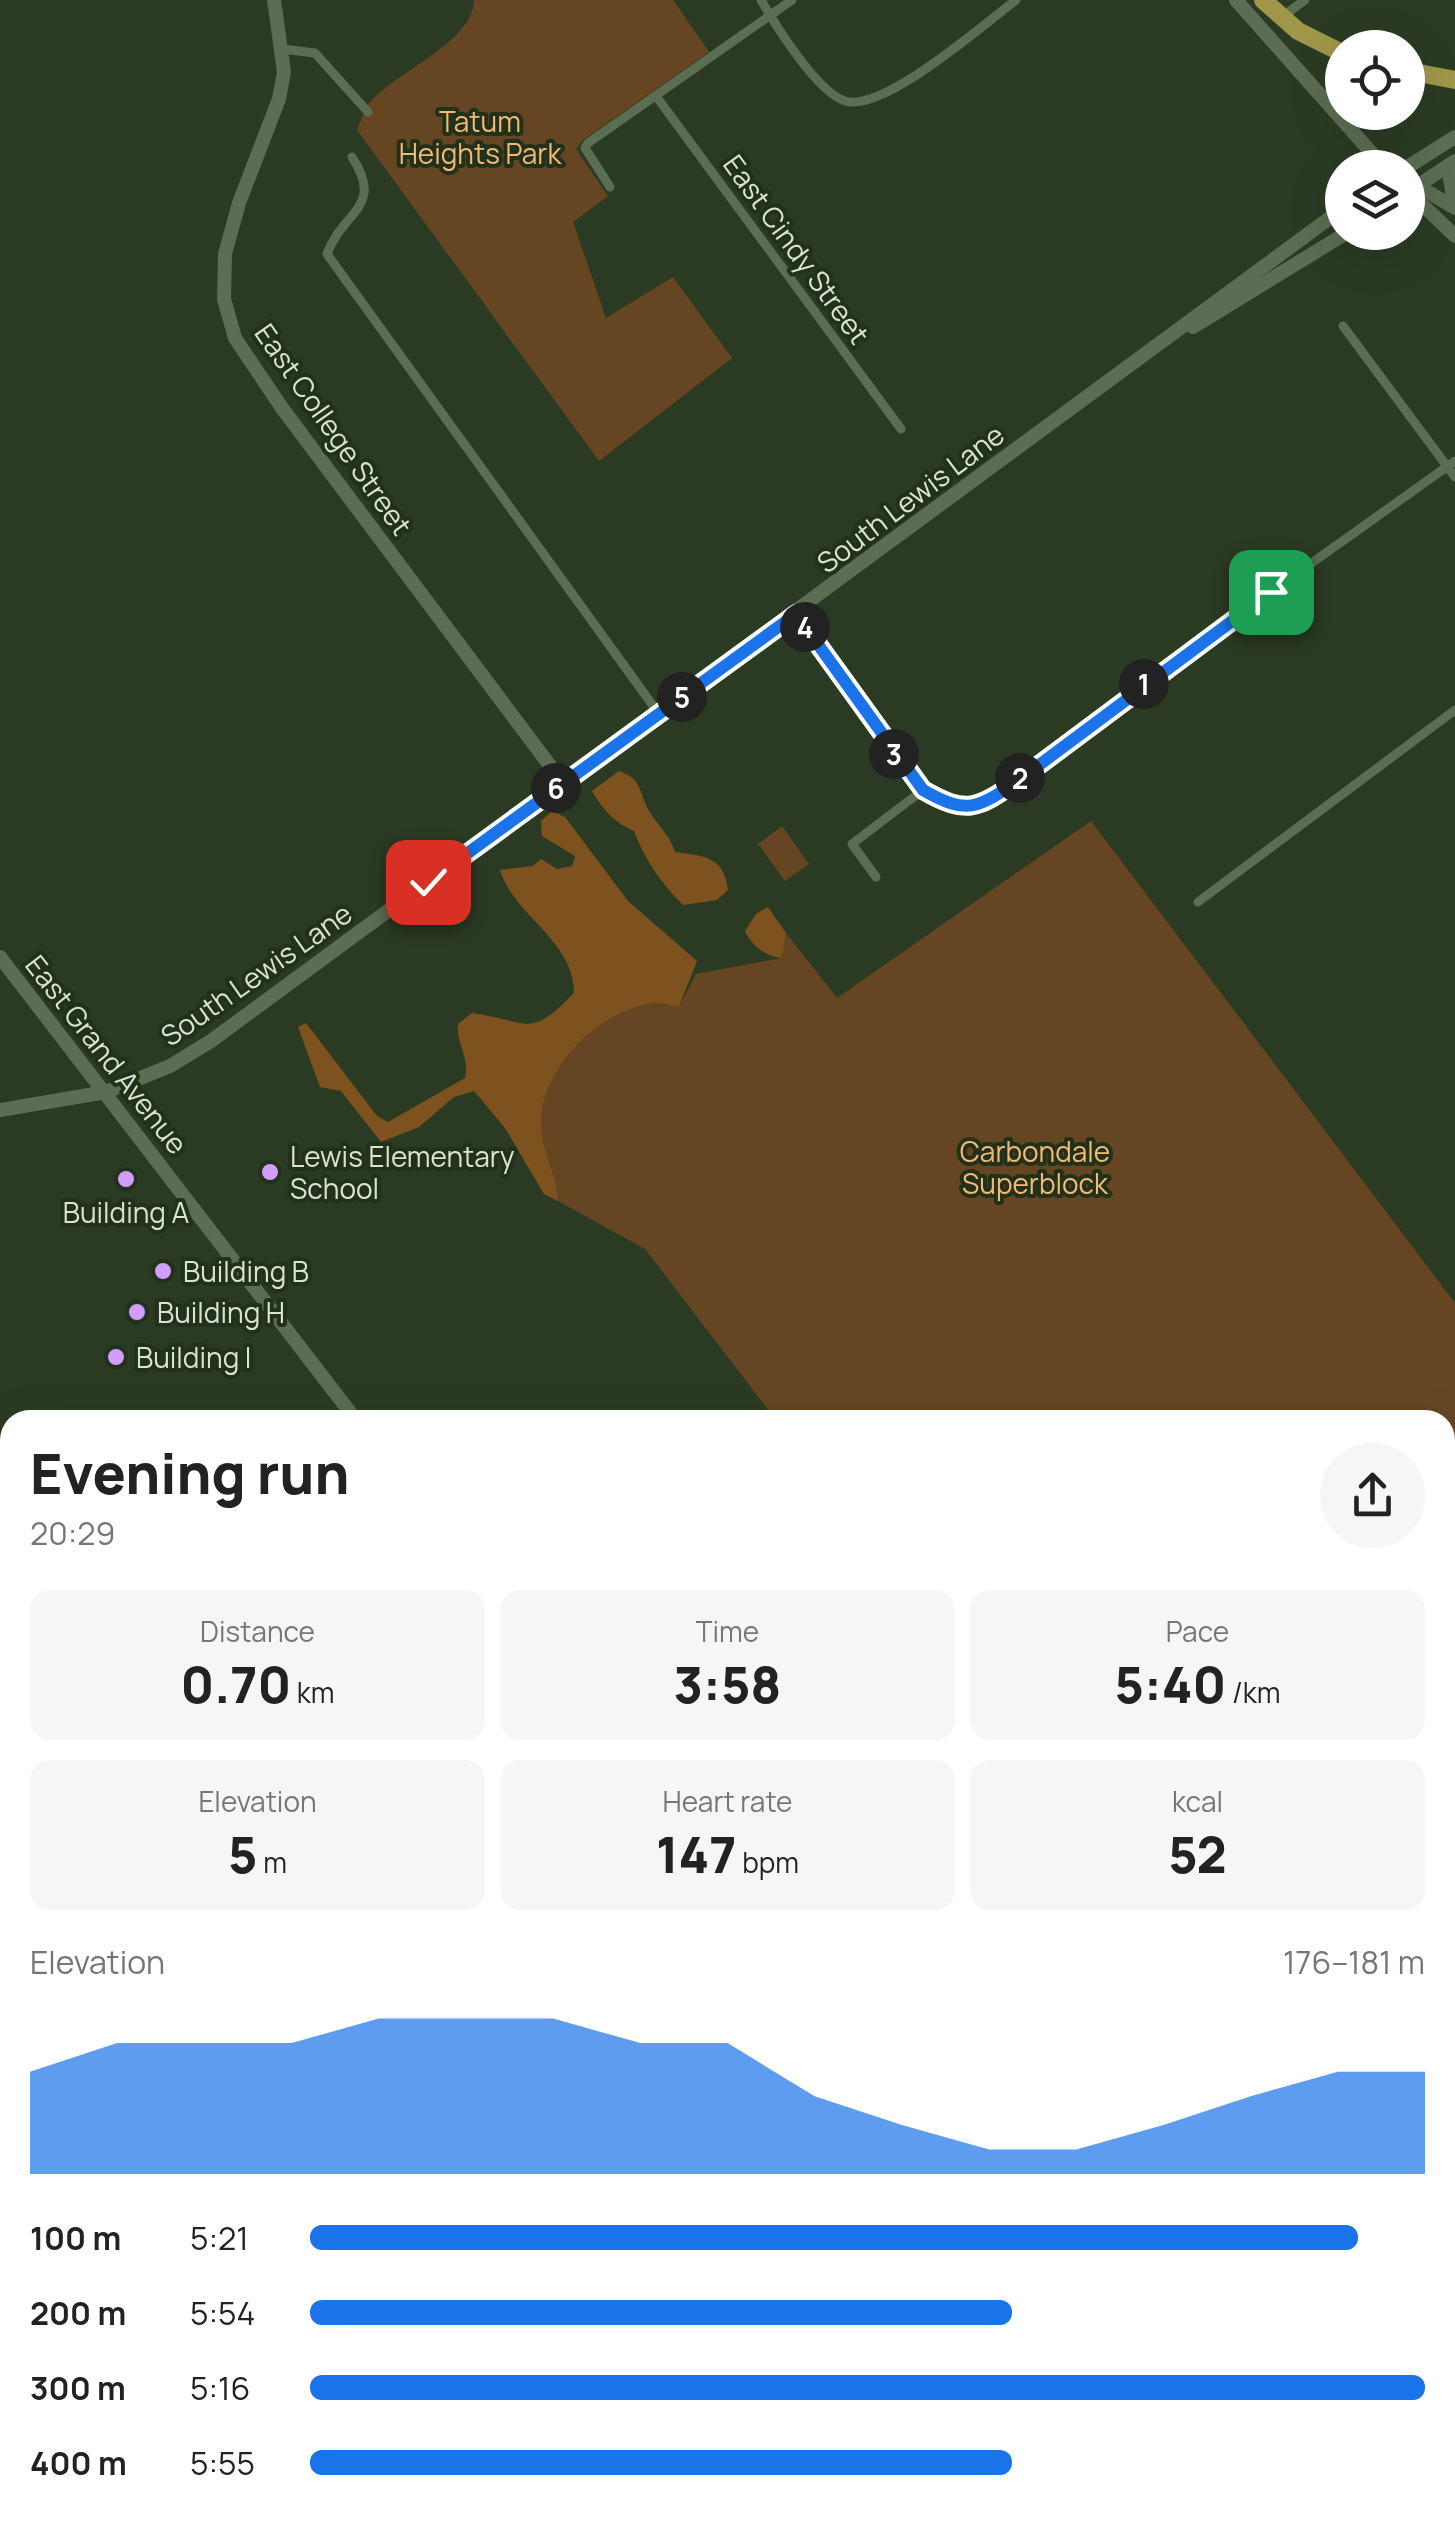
<!DOCTYPE html>
<html lang="en">
<head>
<meta charset="utf-8">
<style>
	body { margin:0; font-family:Manrope,sans-serif; background:#f6f6f6; color:#222; height:100vh; display:flex; flex-direction:column; font-size:38px; white-space:nowrap }
	* { box-sizing:border-box; margin:0 }
	p { font-size:32px; color:#767676 }
	.icon { flex:none; width:55px; height:55px; fill:none; stroke:currentColor; stroke-width:2; stroke-linecap:round; stroke-linejoin:round }
	.map { position:relative; flex:1; overflow:hidden }
	.details { position:absolute; left:0px; top:1410px; width:1455px; height:1112px; display:flex; flex-direction:column; background:#fff; border-radius:30px 30px 0 0; box-shadow:0 10px 40px #0002 }
	.details>* { flex:none }
	.tools { position:absolute; left:1325px; top:30px; display:grid; gap:20px }
	.tools a { display:grid; place-items:center; width:100px; height:100px; border-radius:50%; background:#fff; box-shadow:0 10px 40px #0002; font-size:50px }
	.pin { position:absolute; display:grid; place-items:center; width:85px; height:85px; color:#fff; margin:-42px; border-radius:20px; box-shadow:0 5px 15px #0006 }
	.km { position:absolute; width:50px; height:50px; margin:-25px; border-radius:50%; background:#222; color:#fff; font-size:28px; line-height:50px; text-align:center }
	.round { display:grid; place-items:center; flex:none; width:105px; height:105px; border-radius:52px; background:#f6f6f6 }
	.head { display:flex; align-items:center; justify-content:space-between; height:170px; padding:0 30px }
	h1 { font-size:55px; font-weight:800; line-height:75px }
	.stats { display:grid; grid-template-columns:repeat(3,1fr); gap:15px; height:170px; padding:10px 30px }
	.stats div { display:grid; align-content:center; border-radius:20px; background:#f6f6f6; text-align:center }
	.stats b { font-size:50px; font-weight:800 }
	.stats small { font-size:28px; font-weight:400 }
	.stats p { font-size:28px }
	.chart { height:280px; padding:20px 30px }
	.chart p { display:flex; justify-content:space-between }
	.chart svg { width:100%; height:180px; margin-top:10px; fill:#1a73e8; opacity:.7 }
	ul { padding:0 30px; list-style:none; font-size:32px }
	li { display:grid; grid-template-columns:160px 120px 1fr; align-items:center; height:75px }
	li i { height:25px; border-radius:12px; background:#1a73e8 }
	.map>svg:first-child { display:block }
	.green { fill:#664622 }
	.forest { fill:#7d521e }
	.lines { fill:none; stroke-linecap:round; stroke-linejoin:round }
	.street { stroke:#5b6d52; stroke-width:9 }
	.secondary { stroke:#5b6d52; stroke-width:14 }
	.highway { stroke:#a0964a; stroke-width:18 }
	.route-casing { stroke:#fff; stroke-width:20 }
	.route { stroke:#1a73e8; stroke-width:12 }
	.poi-dot { fill:#d19dfe; stroke:#21311a; stroke-width:4 }
	.labels { text-anchor:middle; dominant-baseline:central; stroke-width:8; stroke-linejoin:round; paint-order:stroke }
	.park-label { font-size:28px; fill:#f7b874; stroke:#21311a }
	.street-label { font-size:28px; fill:#d9e3d4; stroke:#21311a }
	.poi-label { font-size:28px; fill:#d9e3d4; stroke:#21311a; text-anchor:start }
</style>
</head>
<body>
<div class="map">
<svg width="1455" height="2522" viewBox="0 0 1455 2522">
	<rect width="100%" height="100%" fill="#2b3b23"/>
	<g class="green">
		<path d="M474,0h199l36,52 -126,88 -7,9 32,47 -35,26 33,96 67,-41 59,81 -133,103 -242,-331c3,-6 5,-15 9,-22 23,-35 107,-63 108,-108z"/>
		<path d="M1091,821l364,482v649l-10,3v-535h-669l-131,-171 -87,-48c-1,-27 -16,-49 -17,-76 -1,-55 55,-111 107,-121 9,-2 22,1 31,3l17,-33 86,-16 4,-25 51,65z"/>
		<path d="M782,826l27,38 -24,17 -27,-37z"/>
	</g>
	<g class="forest">
		<path d="M619,771c22,7 20,20 29,38 9,17 20,22 27,43 31,4 49,5 53,38l-11,10 -34,5c-22,-22 -38,-45 -49,-74 -20,-9 -31,-21 -42,-40z"/>
		<path d="M552,811l13,6 63,84 69,60 -18,46c-9,-2 -21,-5 -31,-3 -52,10 -108,66 -107,121 1,27 16,49 17,76l-14,-7 -39,-66 -31,-37 -20,6 -35,30 -38,15 -40,-51 -21,-4 -22,-60 8,-4 71,93 11,6 77,-44c5,-21 -9,-34 -7,-54l14,-11c57,8 57,27 102,-20 0,-53 -60,-77 -74,-123l33,-4 8,-7 16,10 15,-3 3,-10 -33,-20 -1,-15z"/>
		<path d="M768,907l18,26 -4,25c-16,-1 -31,-13 -37,-27l11,-17z"/>
	</g>
	<g class="lines">
		<g class="street">
			<path d="M761,0c15,26 56,92 84,101 38,12 139,-77 171,-101"/>
			<path d="M1283,16l22,-16"/>
			<path d="M282,49l33,4 53,59"/>
			<path d="M656,96l245,333"/>
			<path d="M352,157c33,51 -9,53 -25,97l332,460"/>
			<path d="M610,187l-25,-39 3,-5 204,-143"/>
			<path d="M1343,326l112,151"/>
			<path d="M796,614l127,176 28,16 33,-2 183,-138 288,-205"/>
			<path d="M876,877l-24,-33 71,-54"/>
			<path d="M1198,902l257,-192"/>
			<path d="M1445,2233l10,14"/>
			<path d="M38,2522l13,-10"/>
		</g>
		<g class="secondary">
			<path d="M274,0l10,72 -5,27 -40,104 -14,51 -1,45 11,39 47,70 281,375"/>
			<path d="M1236,0l149,168"/>
			<path d="M1455,167l-5,12 5,28"/>
			<path d="M1406,168l49,-31"/>
			<path d="M1408,180l47,28"/>
			<path d="M1408,191l47,45"/>
			<path d="M1408,192l47,-31"/>
			<path d="M1193,327l155,-95"/>
			<path d="M0,957l356,463"/>
			<path d="M0,1110l106,-18 64,-26 41,-25 1131,-832"/>
			<path d="M1260,2512l7,10"/>
		</g>
		<g class="highway">
			<path d="M1263,0l35,31 44,22"/>
			<path d="M1408,71l47,9"/>
		</g>
	</g>
	<g class="lines">
		<g class="route-casing">
			<path id="route" d="M428,882l368,-268 127,176c45,26 55,18 96,-10l252,-188"/>
		</g>
		<use href="#route" class="route"/>
	</g>
	<g class="poi-dot">
		<circle cx="270" cy="1172" r="10"/>
		<circle cx="126" cy="1179" r="10"/>
		<circle cx="163" cy="1271" r="10"/>
		<circle cx="137" cy="1312" r="10"/>
		<circle cx="116" cy="1357" r="10"/>
	</g>
	<g class="labels">
		<g class="park-label">
			<text x="480" y="121">Tatum<tspan x="480" dy="32">Heights Park</tspan></text>
			<text x="1035" y="1151">Carbondale<tspan x="1035" dy="32">Superblock</tspan></text>
		</g>
		<g class="street-label">
			<text transform="translate(797 249) rotate(54)">East Cindy Street</text>
			<text transform="translate(334 429) rotate(55)">East College Street</text>
			<text transform="translate(910 498) rotate(-37)">South Lewis Lane</text>
			<text transform="translate(256 974) rotate(-35)">South Lewis Lane</text>
			<text transform="translate(107 1054) rotate(52)">East Grand Avenue</text>
		</g>
		<g class="poi-label">
			<text x="290" y="1156">Lewis Elementary<tspan x="290" dy="32">School</tspan></text>
			<text x="126" y="1212" text-anchor="middle">Building A</text>
			<text x="183" y="1271">Building B</text>
			<text x="157" y="1312">Building H</text>
			<text x="136" y="1357">Building I</text>
		</g>
	</g>
</svg>
<div class="tools">
<a><svg class="icon" aria-label="locate" viewBox="0 0 24 24"><circle cx="12" cy="12" r="6"/><path d="M12 2v4M12 18v4M2 12h4M18 12h4"/></svg></a>
<a><svg class="icon" aria-label="layers" viewBox="0 0 24 24"><path d="M12 4l9 5-9 5-9-5zM3 14l9 5 9-5"/></svg></a>
</div>
<div class="pin" style="left:1271px;top:592px;background:#1e9e55"><svg class="icon" aria-label="arrive" viewBox="0 0 24 24"><path d="M6 21V4h12l-3 4 3 4H6"/></svg></div>
<div class="pin" style="left:428px;top:882px;background:#d93025"><svg class="icon" aria-label="check" viewBox="0 0 24 24"><path d="M5 12l5 5 9-10"/></svg></div>
<b class="km" style="left:1144px;top:684px">1</b>
<b class="km" style="left:1020px;top:778px">2</b>
<b class="km" style="left:894px;top:754px">3</b>
<b class="km" style="left:805px;top:627px">4</b>
<b class="km" style="left:682px;top:697px">5</b>
<b class="km" style="left:556px;top:788px">6</b>
<section class="details">
<div class="head"><div><h1>Evening run</h1><p>20:29</p></div><a class="round"><svg class="icon" aria-label="share" viewBox="0 0 24 24"><path d="M12 15V3M7 8l5-5 5 5M5 13v7h14v-7"/></svg></a></div>
<div class="stats">
<div><p>Distance</p><b>0.70<small> km</small></b></div>
<div><p>Time</p><b>3:58</b></div>
<div><p>Pace</p><b>5:40<small> /km</small></b></div>
</div>
<div class="stats">
<div><p>Elevation</p><b>5<small> m</small></b></div>
<div><p>Heart rate</p><b>147<small> bpm</small></b></div>
<div><p>kcal</p><b>52</b></div>
</div>
<div class="chart"><p><span>Elevation</span>176–181 m</p>
<svg viewBox="0 0 160 44" preserveAspectRatio="none"><path d="M0 44V19L10 12L20 12L30 12L40 6L50 6L60 6L70 12L80 12L90 25L100 32L110 38L120 38L130 32L140 25L150 19L160 19V44z"/></svg>
</div>
<ul>
<li><b>100 m</b>5:21<i style="width:94%"></i></li>
<li><b>200 m</b>5:54<i style="width:63%"></i></li>
<li><b>300 m</b>5:16<i style="width:100%"></i></li>
<li><b>400 m</b>5:55<i style="width:63%"></i></li>
</ul>
</section>
</div>
</body>
</html>
